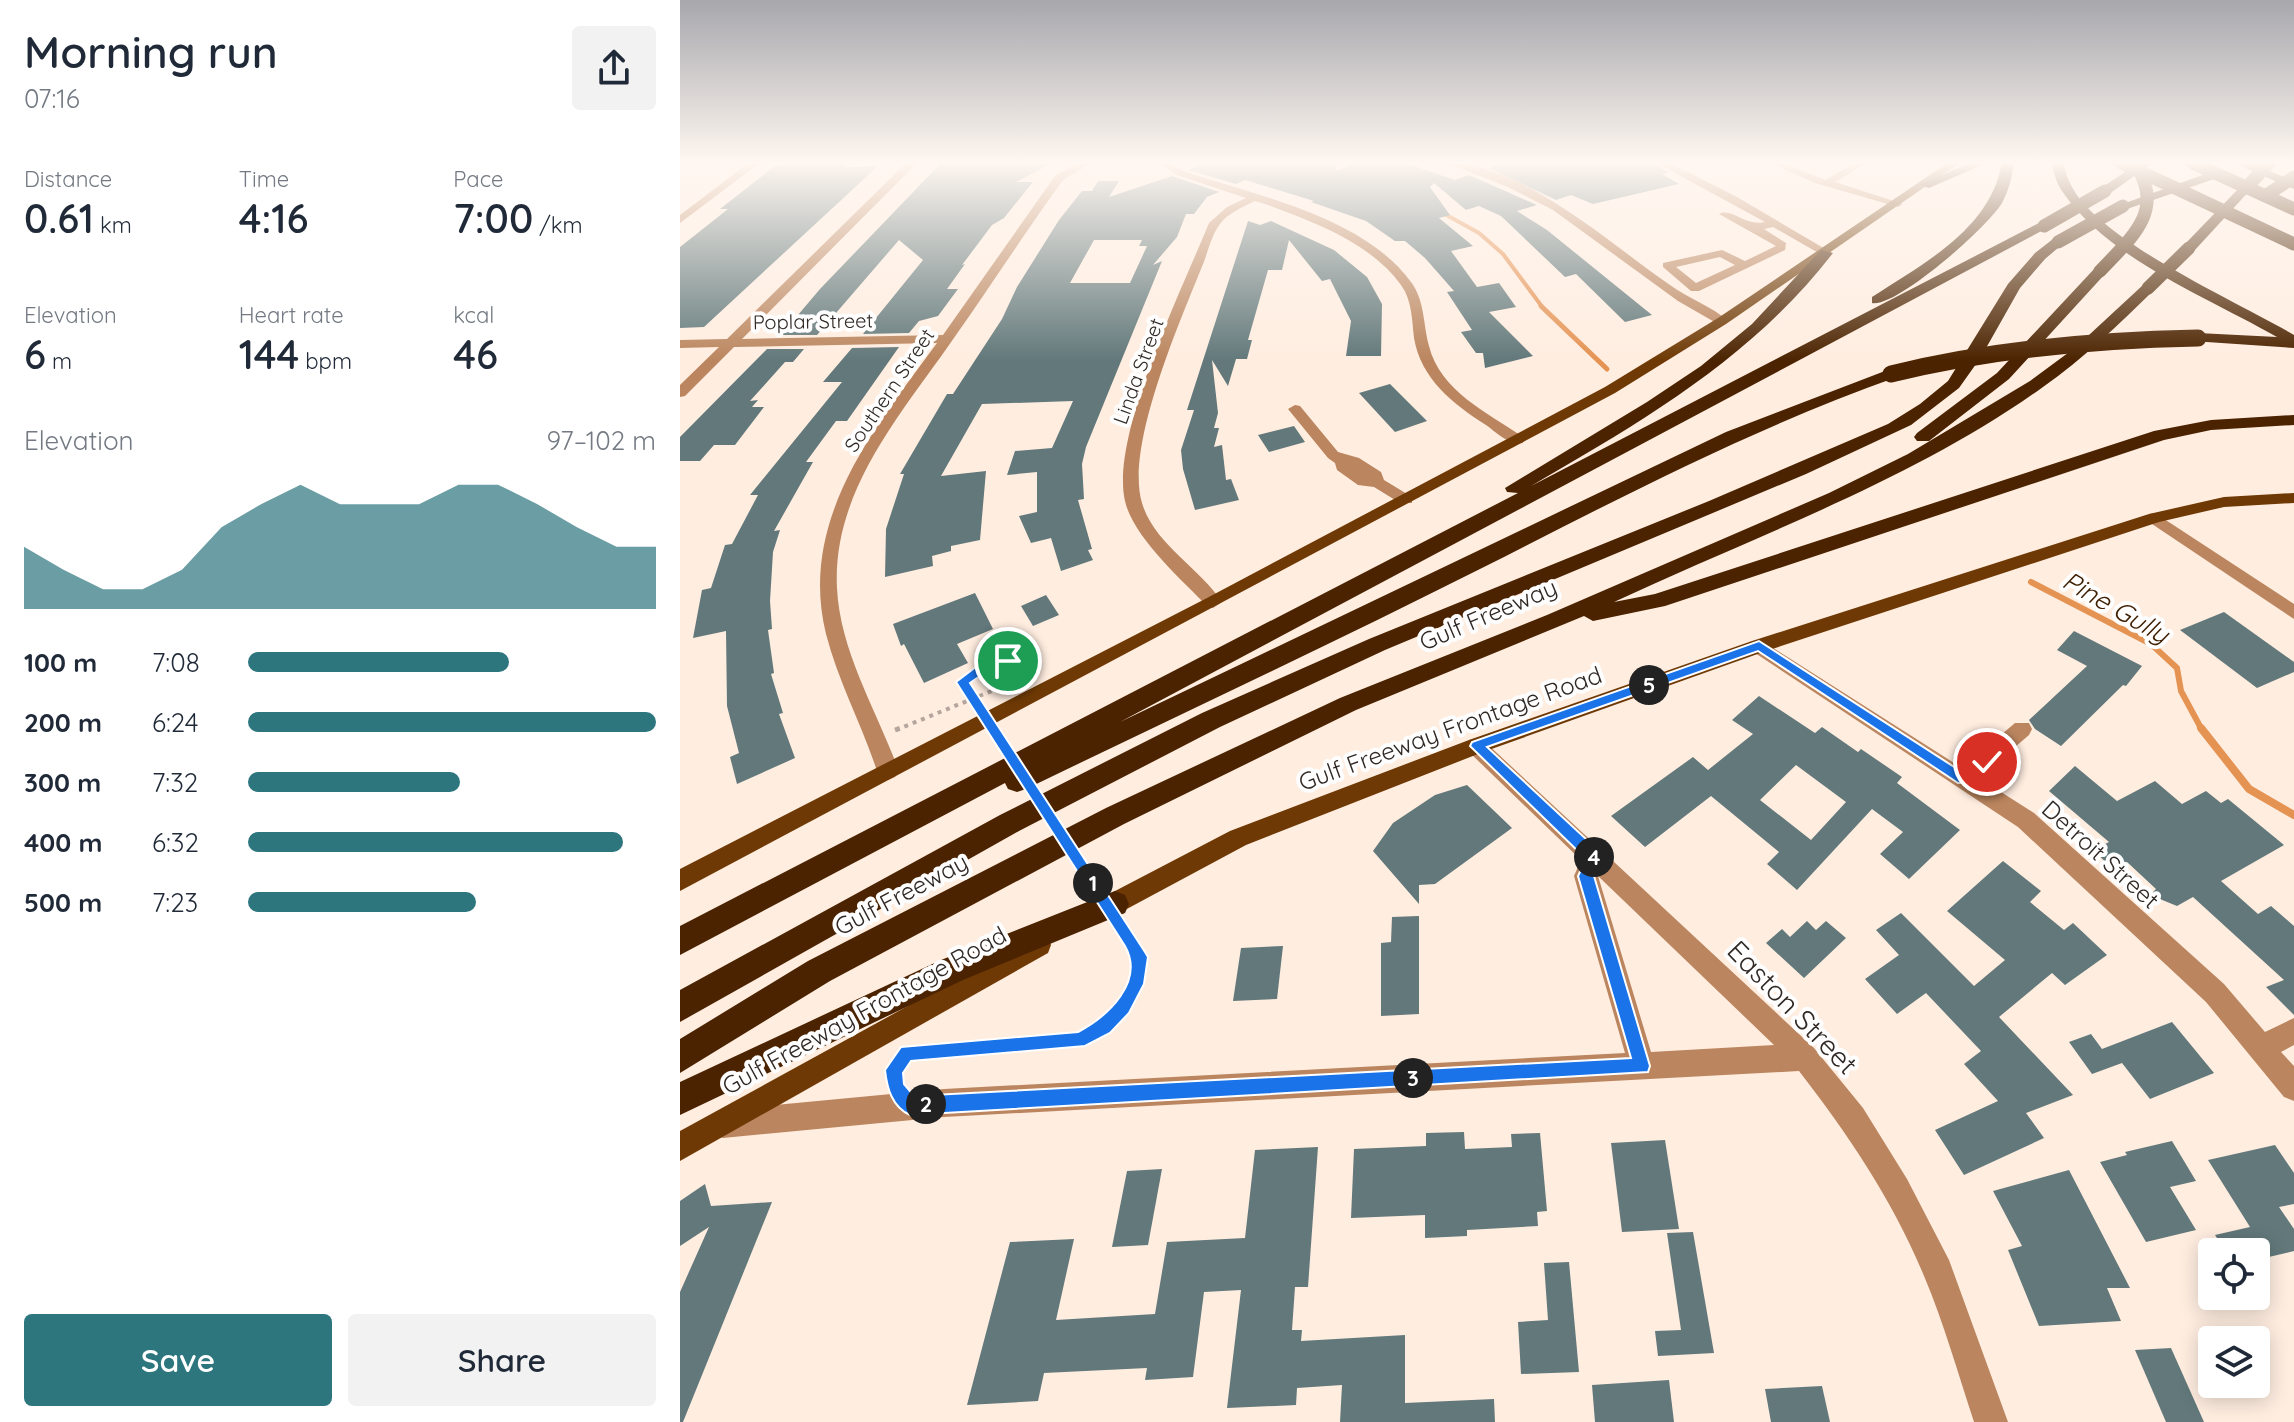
<!DOCTYPE html>
<html lang="en">
<head>
<meta charset="utf-8">
<style>
	body { margin:0; font-family:Quicksand,sans-serif; background:#f2f2f3; color:#1f2937; height:100vh; display:flex; flex-direction:column; font-size:30px; white-space:nowrap }
	* { box-sizing:border-box; margin:0 }
	p { font-size:26px; color:#747a83 }
	.icon { flex:none; width:44px; height:44px; fill:none; stroke:currentColor; stroke-width:2; stroke-linecap:round; stroke-linejoin:round }
	.map { position:relative; flex:1; overflow:hidden }
	.details { display:flex; flex-direction:column; background:#fff; width:680px }
	.details>* { flex:none }
	.controls { position:absolute; left:1518px; top:1238px; display:grid; gap:16px }
	.controls a { display:grid; place-items:center; width:72px; height:72px; border-radius:8px; background:#fff; box-shadow:0 4px 20px #0003; font-size:40px }
	.pin { position:absolute; display:grid; place-items:center; width:68px; height:68px; color:#fff; margin:-34px; border:4px solid #fff; border-radius:50%; box-shadow:0 2px 8px #0007 }
	.km { position:absolute; width:40px; height:40px; margin:-20px; border-radius:50%; background:#222; color:#fff; font-size:22px; line-height:40px; text-align:center }
	.round { display:grid; place-items:center; flex:none; width:84px; height:84px; border-radius:8px; background:#f2f2f3 }
	.head { display:flex; align-items:center; justify-content:space-between; height:136px; padding:0 24px }
	h1 { font-size:44px; font-weight:600; line-height:60px }
	.metrics { display:grid; grid-template-columns:repeat(3,1fr); gap:12px; height:136px; padding:8px 24px }
	.metrics div { display:grid; align-content:center }
	.metrics b { font-size:40px; font-weight:600 }
	.metrics small { font-size:22px; font-weight:400 }
	.metrics p { font-size:22px }
	.chart { height:224px; padding:16px 24px }
	.chart p { display:flex; justify-content:space-between }
	.chart svg { width:100%; height:144px; margin-top:8px; fill:#2d767e; opacity:.7 }
	.button { display:flex; gap:16px; margin-top:auto; padding:16px 24px }
	.button a { flex:1; height:92px; border-radius:8px; background:#2d767e; color:#fff; font-size:32px; font-weight:600; line-height:92px; text-align:center }
	.button a+a { background:#f2f2f3; color:#1f2937 }
	ul { padding:0 24px; list-style:none; font-size:26px }
	li { display:grid; grid-template-columns:128px 96px 1fr; align-items:center; height:60px }
	li i { height:20px; border-radius:10px; background:#2d767e }
	main { display:flex; flex:1; min-height:0 }
	.map>svg:first-child { display:block }
	.lines { fill:none; stroke-linecap:round; stroke-linejoin:round }
	.stream-far3 { stroke:#e59353; stroke-width:4 }
	.stream-far2 { stroke:#e59353; stroke-width:5 }
	.stream-far1 { stroke:#e59353; stroke-width:6 }
	.stream { stroke:#e59353; stroke-width:8 }
	.building { fill:#62787a; fill-rule:evenodd }
	.path-far2 { stroke:#b4a69c; stroke-width:4; stroke-dasharray:4 5; stroke-linecap:butt }
	.path-far1 { stroke:#b4a69c; stroke-width:5; stroke-dasharray:5 7; stroke-linecap:butt }
	.path { stroke:#b4a69c; stroke-width:6; stroke-dasharray:6 9; stroke-linecap:butt }
	.minor { fill:#bb865f; fill-rule:evenodd }
	.major { fill:#6e3904; fill-rule:evenodd }
	.highway { fill:#4b2300; fill-rule:evenodd }
	.path-bridge-far1 { stroke:#b4a69c; stroke-width:4; stroke-dasharray:4 5; stroke-linecap:butt }
	.path-bridge { stroke:#b4a69c; stroke-width:5; stroke-dasharray:5 7; stroke-linecap:butt }
	.highway-bridge-far1 { stroke:#4b2300; stroke-width:13 }
	.highway-bridge { stroke:#4b2300; stroke-width:17 }
	.route { fill:#1a73e8; stroke:#fff; stroke-width:2 }
	.labels { text-anchor:middle; dominant-baseline:central; stroke-width:8; stroke-linejoin:round; paint-order:stroke }
	.far-street-label { font-size:20px; fill:#2f2824; stroke:#fefefe }
	.street-label { font-size:24px; fill:#2f2824; stroke:#fefefe }
	.water-label { font-size:26px; font-style:italic; fill:#402004; stroke:#fefefe }
	.near-street-label { font-size:28px; fill:#2f2824; stroke:#fefefe }
</style>
</head>
<body>
<main>
<section class="details">
<div class="head"><div><h1>Morning run</h1><p>07:16</p></div><a class="round"><svg class="icon" aria-label="share" viewBox="0 0 24 24"><path d="M12 15V3M7 8l5-5 5 5M5 13v7h14v-7"/></svg></a></div>
<div class="metrics">
<div><p>Distance</p><b>0.61<small> km</small></b></div>
<div><p>Time</p><b>4:16</b></div>
<div><p>Pace</p><b>7:00<small> /km</small></b></div>
</div>
<div class="metrics">
<div><p>Elevation</p><b>6<small> m</small></b></div>
<div><p>Heart rate</p><b>144<small> bpm</small></b></div>
<div><p>kcal</p><b>46</b></div>
</div>
<div class="chart"><p><span>Elevation</span>97–102 m</p>
<svg viewBox="0 0 160 44" preserveAspectRatio="none"><path d="M0 44V25L10 32L20 38L30 38L40 32L50 19L60 12L70 6L80 12L90 12L100 12L110 6L120 6L130 12L140 19L150 25L160 25V44z"/></svg>
</div>
<ul>
<li><b>100 m</b>7:08<i style="width:64%"></i></li>
<li><b>200 m</b>6:24<i style="width:100%"></i></li>
<li><b>300 m</b>7:32<i style="width:52%"></i></li>
<li><b>400 m</b>6:32<i style="width:92%"></i></li>
<li><b>500 m</b>7:23<i style="width:56%"></i></li>
</ul>
<div class="button"><a>Save</a><a>Share</a></div>
</section>
<div class="map">
<svg width="1614" height="1422" viewBox="0 0 1614 1422">
	<rect width="100%" height="100%" fill="#ffede0"/>
	<g class="lines">
		<path class="stream-far3" d="M761,212l38,21 24,21 40,54"/>
		<path class="stream-far2" d="M861,306l66,63"/>
		<path class="stream-far1" d="M1351,582l120,62 26,24 4,23 21,39"/>
		<path class="stream" d="M1521,728l48,61 45,26"/>
	</g>
	<g class="building">
		<path d="M374,162l-38,20h17l-29,36 -12,7 -30,40 3,-1 -18,25h11l-20,27 -19,5 -10,12 -46,1 60,-74 -24,-20 -82,95h-36l39,-46 121,-126z"/>
		<path d="M524,162h131l1,9 22,-9h44l53,18 14,-5 68,30 -20,6 30,19 105,85 -27,7 -49,-48 -11,3 -64,-61 -22,-10 -13,4 -32,-27 -4,4 20,28 -11,3 34,28 -22,5 26,36 22,-4 17,24 -27,5 44,44 -48,12 -2,-15h-7l-15,-21 11,-2 -25,-38 7,-1 -29,-33 -20,-17h-10l-29,-20 -55,-19 3,-1 -69,-21 -9,4 -47,-14z"/>
		<path d="M824,162h148l16,11 -6,1 17,10 -86,20 -22,-9 -15,5 -67,-32z"/>
		<path d="M167,164l-3,3 34,-1 -174,161 -24,1v-81l48,-38h-8l56,-44z"/>
		<path d="M492,176l47,16 -12,5 -13,17h-8l-9,23 -24,28 9,-4 -76,186 -4,17 2,35 -6,1 14,49 -4,1 5,10 -32,11 -10,-33 -20,5 -12,-27 18,-4v-40l-30,3 8,-24 37,-3 21,-47 -91,3 -41,72 45,-5 -6,69 -29,6v5l-19,5 1,10 -48,11 1,-48 18,-55h-4l47,-80h6l49,-75 15,-32 42,-67 23,-29h10l6,-10h21l-10,16zM414,240h48l-3,6h8l-17,37h-60z"/>
		<path d="M568,221l12,4 11,-4 63,29 33,27 15,27 -1,52h-35l5,-35 -21,-42 -8,2 -33,-41 -7,30h-14l-20,70h4l-5,19h-11l-8,27 -16,-26 6,53 -4,15h5l-5,19 8,-2 4,35 5,-1 8,21 -44,10 -12,-41 -2,-19 13,-40h-7z"/>
		<path d="M219,347l-52,74h-11l-30,41h7l-39,69 6,-1 -7,22 -3,49 2,28 -4,1 6,43 -3,1 12,39 -4,1 16,44 -58,26 -7,-27 9,-4 -12,-47 -1,-75 -33,7 9,-48 9,-2 14,-43 7,-1 26,-49h-8l92,-113h-19l29,-34z"/>
		<path d="M87,349h37l-11,13h-8l-35,39 8,-1 -6,7h12l-29,38h-21l-14,16h-20v-24z"/>
		<path d="M710,384l37,37 -32,11 -36,-39z"/>
		<path d="M614,426l11,16 -36,10 -11,-17z"/>
		<path d="M295,593l18,36 -36,15 11,19 -44,20 -20,-39 -3,2 -8,-22z"/>
		<path d="M366,595l13,20 -26,11 -12,-20z"/>
		<path d="M1544,612l70,50v10l-37,16 -77,-58z"/>
		<path d="M1394,631l68,35 -16,20 -3,-1 -62,61 -26,-17 -6,-9 58,-54 -30,-16z"/>
		<path d="M1079,696l56,37 7,-6 36,25 3,-3 41,28 -5,6 63,47 -51,49 -29,-25 23,-22 -31,-23 -75,81 -30,-26 12,-12 -68,-56 -66,51 -34,-31 82,-59 15,13 45,-36 -21,-14zM1116,765l50,37 -35,38 -51,-40z"/>
		<path d="M1395,766l42,35 38,-20 27,23 24,-13 15,12 7,-4 56,46 -63,36 37,33 13,-8 23,20v89l-28,-28 18,-7 -91,-83 -16,9 -27,-11 6,-6 -29,-27 -13,8 -21,-20 16,-8 -60,-51z"/>
		<path d="M787,785l45,43 -77,56 -16,1v19l-46,-53 20,-28 42,-28z"/>
		<path d="M1323,861l38,30 -11,11 34,28 9,-7 34,32 -42,30 -13,-12 -53,44 74,78 -47,18 18,25 -80,37 -29,-45 63,-29 -34,-37 17,-13 -55,-58 -29,21 -32,-35 34,-24 -23,-25 25,-17 73,73 31,-26 -58,-49z"/>
		<path d="M739,916v98l-38,2v-73l10,-1 1,-25z"/>
		<path d="M1127,921l9,9 10,-9 20,17 -42,40 -38,-35 16,-14 8,8z"/>
		<path d="M603,946l-6,53 -44,2 8,-53z"/>
		<path d="M1492,1022l42,51 -64,26 -28,-36 -30,11 -23,-32 22,-8 11,15z"/>
		<path d="M784,1132l1,17 47,-2 -1,-13 29,-1 7,78 -10,1 1,14 -71,4v6l-42,2v-23l-74,3 3,-69 72,-3v-13z"/>
		<path d="M985,1140l14,89 -57,3 -11,-89z"/>
		<path d="M1492,1141l24,40 -26,6 26,43 -50,12 -46,-80 27,-7 -2,-3z"/>
		<path d="M1595,1145l19,28v31l-15,3 15,22v22l-38,9v-8h-30l-11,-17 35,-8 -42,-67z"/>
		<path d="M638,1147l-10,140h-13l-3,43h10l-1,11 104,-6v68l89,-4 1,23h-155l2,-37 -45,3 -1,17 -69,3 14,-118 -37,2 -11,85 -48,3 2,-12 -103,5 -6,28 -71,4 43,-163 64,-3 -18,81 99,-6 12,-72 78,-4 10,-88z"/>
		<path d="M482,1169l-14,76 -36,2 15,-76z"/>
		<path d="M1389,1170l61,118h-23l14,33 -82,5 -31,-76 14,-4 -29,-55z"/>
		<path d="M25,1184l6,22 61,-4 -89,220h-3v-130l29,-65 -29,19v-45z"/>
		<path d="M1013,1232l21,121 -56,3 -3,-25 26,-1 -14,-97z"/>
		<path d="M889,1262l10,110 -58,2 -3,-52 30,-2 -4,-57z"/>
		<path d="M1491,1348l33,74h-38l-31,-72z"/>
		<path d="M989,1380l5,42h-79l-3,-37z"/>
		<path d="M1142,1386l8,36h-59l-6,-33z"/>
	</g>
	<g class="lines">
		<path class="path-far2" d="M216,730l103,-42 21,-13 -12,-14 -26,8 -19,13"/>
		<g class="path-far1">
			<path d="M215,730l6,-2"/>
			<path d="M410,1034c32,-22 67,-53 40,-93"/>
		</g>
		<path class="path" d="M215,1085l-1,-15 13,-17 172,-13 14,-8"/>
		<g class="minor">
			<path d="M70,162h11l-81,61v-8z"/>
			<path d="M227,162h11l-176,177 201,-4 112,-159 26,-14h12l-30,18c-37,51 -71,104 -107,155 -52,76 -124,154 -119,253 3,64 40,123 62,183l-4,6 -7,3 -7,-3 -4,-6c-15,-46 -39,-90 -51,-137 -28,-114 48,-205 111,-291l-203,4 -49,49 -5,1v-12l39,-38 -39,1v-8l47,-1z"/>
			<path d="M475,162h12l16,9c72,24 181,46 228,111 14,19 12,42 18,64 11,45 59,67 94,91v6c-13,3 -26,-10 -37,-18 -33,-21 -65,-46 -72,-87 -2,-18 -2,-38 -13,-53 -31,-43 -88,-63 -136,-81l-10,-3c-12,6 -27,12 -35,23 -9,11 -13,32 -19,45 -22,55 -76,178 -59,234 12,41 58,65 80,99l-9,6 -6,-2c-25,-26 -74,-69 -82,-105 -15,-65 58,-214 84,-278l18,-16 19,-9 -69,-23z"/>
			<path d="M764,162c77,0 166,82 226,123 18,13 43,22 58,36l-10,3 -40,-23 -125,-91 -45,-23z"/>
			<path d="M975,162h13l69,35 95,56 -10,2 -49,-28 -9,2 22,14 -1,7 -86,41h-8l-28,-24v-4l59,-13 23,11 31,-15 -57,-32c13,-7 26,13 46,8zM1040,257l15,8 -39,18 -20,-16z"/>
			<path d="M1087,162h14l44,18 32,-18h12l-34,20 68,22 -5,3 -83,-24z"/>
			<path d="M615,405l5,1 38,46 21,6 22,14 3,8 28,17v6h-12l-26,-16 -16,-2 -21,-15 -2,-7 -7,-5 -40,-49z"/>
			<path d="M1475,513l139,91v15l-145,-97v-8z"/>
			<path d="M1079,639l203,129 53,-45h14l3,6 -3,6 -50,43 55,35 190,171 41,48 29,-14v27l-13,7 13,14v35l-10,-4 -78,-95 -188,-175 -266,-176 -2,-5z"/>
			<path d="M796,738l7,2 331,308 49,60 44,71 42,81 59,162h-34c-16,-48 -30,-99 -50,-146 -31,-75 -76,-142 -125,-205l-855,46 -221,21 -10,-4 -4,-10 4,-10 10,-4 221,-21 681,-36 -51,-177 7,-16 -112,-108 -3,-6 3,-6zM918,876l176,169 -123,7z"/>
		</g>
		<g class="major">
			<path d="M1269,162h12l-235,162 -111,69 -935,498v-22l527,-271 398,-211 113,-69z"/>
			<path d="M1614,493v10l-70,4 -65,15 -393,129 -283,101 -237,93 -136,73 -8,3 -8,-3 -4,-8 4,-8 136,-71 239,-91 283,-99 397,-127 75,-17z"/>
			<path d="M359,934l9,3 3,8 -3,8 -368,208v-30z"/>
		</g>
		<g class="highway">
			<path d="M1292,162h17l-60,26 -10,-3z"/>
			<path d="M1322,162h12c-2,15 -5,28 -12,41 -14,24 -106,105 -130,100v-6c52,-34 119,-68 130,-135z"/>
			<path d="M1371,162h12c2,8 4,16 8,23 26,55 169,118 223,150v13l-102,-7v-6l6,-2 79,4c-70,-40 -169,-78 -215,-146 -6,-8 -8,-19 -11,-29z"/>
			<path d="M1460,162h14l-45,32h-8v-6z"/>
			<path d="M1551,162h17l46,19v8z"/>
			<path d="M1536,170l6,4 -2,3 -93,32 -10,-3z"/>
			<path d="M1562,185l10,3 -58,63h-10v-6z"/>
			<path d="M1359,223l12,3 -931,496 606,-290 159,-61h12v6c-144,51 -277,121 -413,190 -151,76 -305,148 -458,222l-9,3 -9,-3 -3,-6 -325,172v-29l838,-433 -11,-1 -2,-4 142,-86 54,-36 51,-42 69,-74 12,3c-81,105 -190,168 -302,233z"/>
			<path d="M1373,239l12,3 -20,17 -25,29 -39,69 -22,31 -48,37 -105,49 -421,176 -165,77 -201,104 -339,191v-32l320,-175 202,-102 167,-74 340,-138 179,-77 32,-20 28,-23 60,-97 27,-31z"/>
			<path d="M1420,267l7,4 -2,3 -96,105 -80,62h-12l-3,-4 3,-4 80,-60 98,-105z"/>
			<path d="M1468,284l7,4 -2,3c-35,34 -70,68 -110,96 -131,94 -284,147 -429,215l41,-8 499,-163 57,-11 83,-5v10l-83,5 -47,10 -499,166 -72,15 -9,-5 -228,94 -232,114 -294,157 -150,92v-34l128,-78 298,-153 234,-110 207,-83 282,-122 79,-39 122,-73 46,-34 67,-62z"/>
			<path d="M435,891l10,4 4,9 -4,9 -162,67 -283,135v-33l261,-122z"/>
		</g>
		<path class="path-bridge-far1" d="M283,682l31,48"/>
		<path class="path-bridge" d="M313,728l137,213"/>
		<g class="highway-bridge-far1">
			<path d="M1440,162l174,82"/>
			<path d="M1511,162l103,47"/>
			<path d="M1566,188l24,-26"/>
			<path d="M1585,196l29,-19"/>
			<path d="M1364,226l61,-35"/>
			<path d="M1378,242l65,-36"/>
			<path d="M1420,271c30,-32 65,-59 37,-104"/>
			<path d="M1468,288l41,-40"/>
		</g>
		<path class="highway-bridge" d="M1211,374c101,-25 203,-34 307,-36"/>
	</g>
	<linearGradient id="sky" x2="0" y2="1"><stop stop-color="#a7a7ac"/><stop offset="0.45" stop-color="#fff7f1"/><stop offset="1" stop-color="#fff7f1" stop-opacity="0"/></linearGradient>
	<rect width="1614" height="361" fill="url(#sky)"/>
	<path class="route" d="M1079,641l203,131 25,-16 7,6 -27,21h-9l-200,-132 -271,96 113,105 2,5 -8,19 56,190 -2,6 -738,43c-18,-8 -23,-27 -25,-45l16,-23 177,-15c30,-16 67,-50 47,-86l-169,-264 21,-16 31,-10 6,5 -28,11 -16,11 175,269 3,5 -4,27 -15,29 -19,20 -25,13 -174,15 -8,12 1,11 10,12 717,-38 -53,-182 8,-17 -116,-113 2,-4z"/>
	<g class="labels">
		<g class="far-street-label">
			<text transform="translate(133 321) rotate(-1)">Poplar Street</text>
			<text transform="translate(458 371) rotate(-70)">Linda Street</text>
			<text transform="translate(209 390) rotate(-56)">Southern Street</text>
		</g>
		<g class="street-label">
			<text transform="translate(808 614) rotate(-23)">Gulf Freeway</text>
			<text transform="translate(770 728) rotate(-20)">Gulf Freeway Frontage Road</text>
			<text transform="translate(1421 854) rotate(42)">Detroit Street</text>
			<text transform="translate(221 894) rotate(-28)">Gulf Freeway</text>
			<text transform="translate(184 1010) rotate(-29)">Gulf Freeway Frontage Road</text>
		</g>
		<g class="water-label">
			<text transform="translate(1436 607) rotate(30)">Pine Gully</text>
		</g>
		<g class="near-street-label">
			<text transform="translate(1113 1007) rotate(46)">Easton Street</text>
		</g>
	</g>
</svg>
<div class="controls">
<a><svg class="icon" aria-label="locate" viewBox="0 0 24 24"><circle cx="12" cy="12" r="6"/><path d="M12 2v4M12 18v4M2 12h4M18 12h4"/></svg></a>
<a><svg class="icon" aria-label="layers" viewBox="0 0 24 24"><path d="M12 4l9 5-9 5-9-5zM3 14l9 5 9-5"/></svg></a>
</div>
<div class="pin" style="left:328px;top:661px;background:#1e9e55"><svg class="icon" aria-label="arrive" viewBox="0 0 24 24"><path d="M6 21V4h12l-3 4 3 4H6"/></svg></div>
<div class="pin" style="left:1307px;top:762px;background:#d93025"><svg class="icon" aria-label="check" viewBox="0 0 24 24"><path d="M5 12l5 5 9-10"/></svg></div>
<b class="km" style="left:413px;top:883px">1</b>
<b class="km" style="left:246px;top:1104px">2</b>
<b class="km" style="left:733px;top:1078px">3</b>
<b class="km" style="left:914px;top:857px">4</b>
<b class="km" style="left:969px;top:685px">5</b>
</div>
</main>
</body>
</html>
